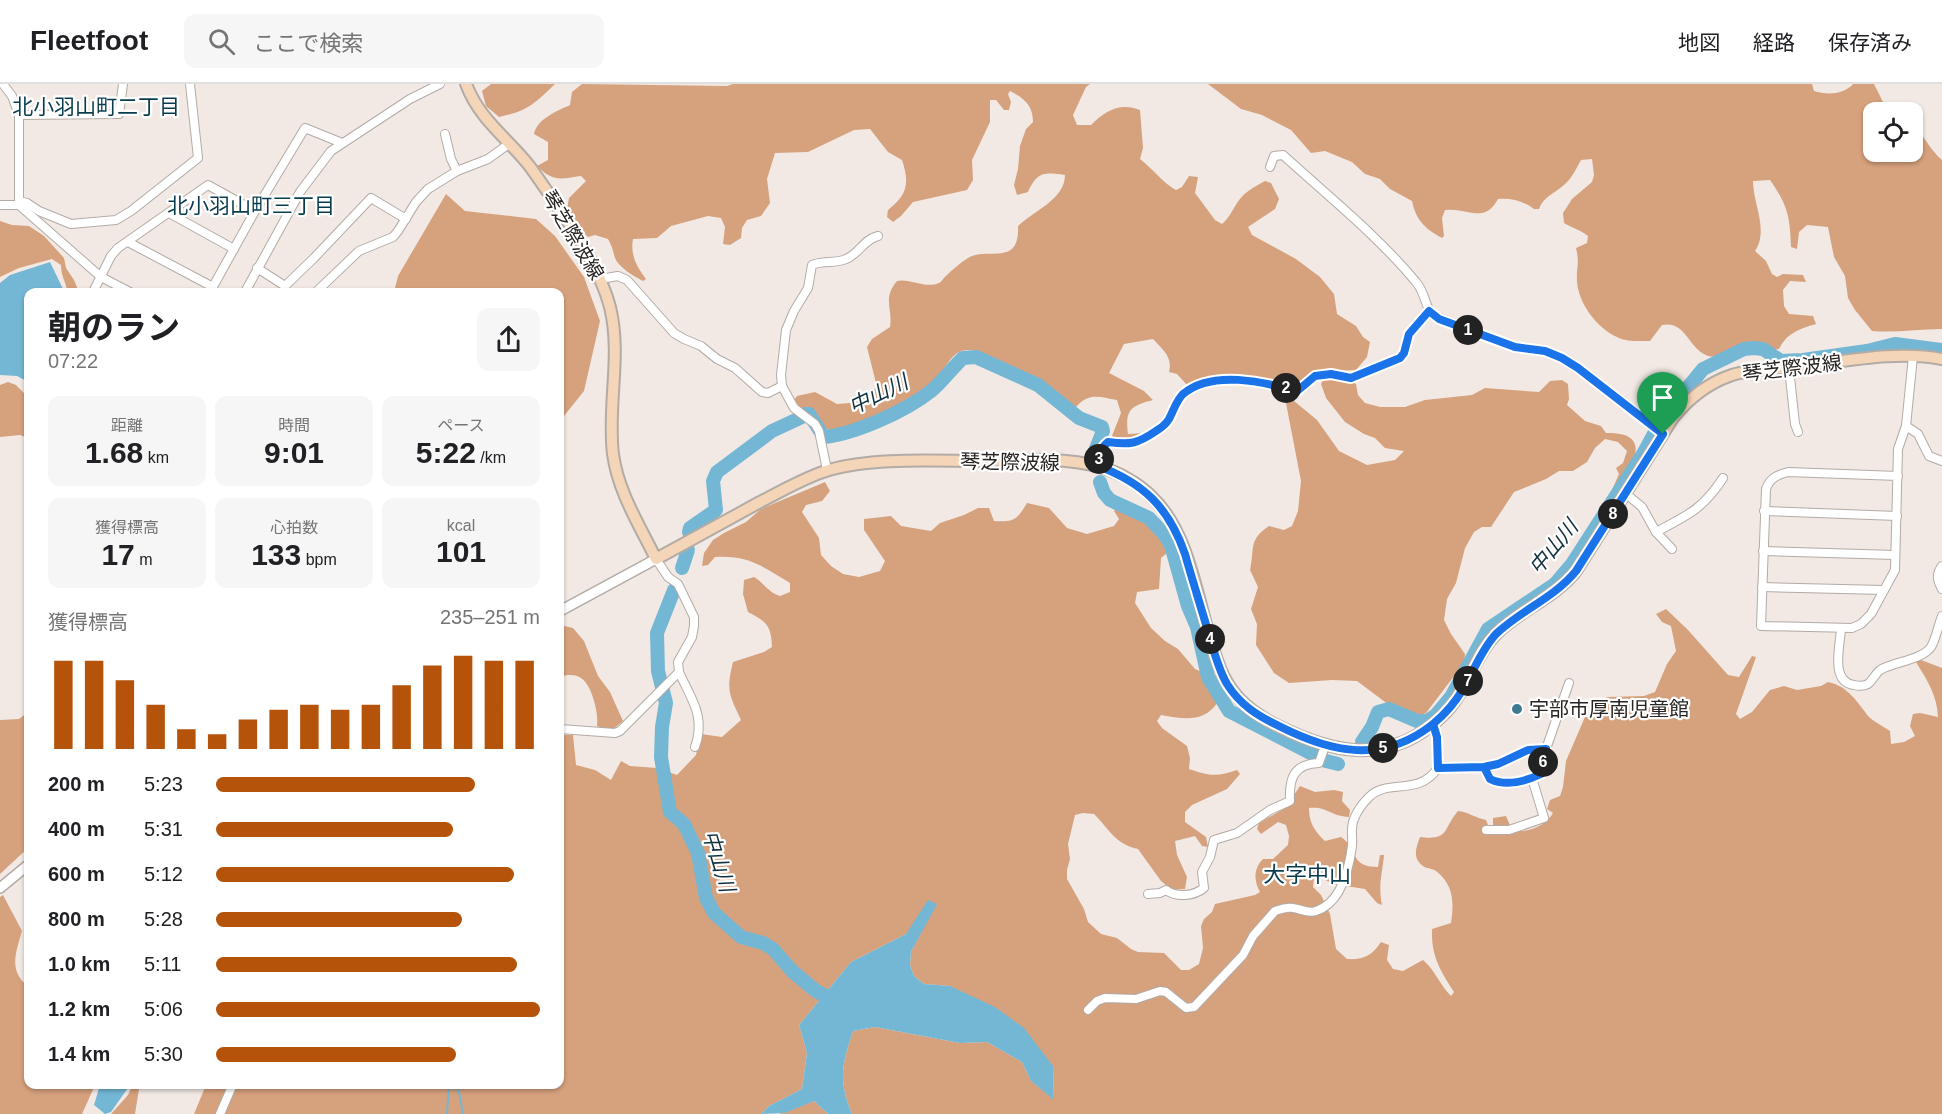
<!DOCTYPE html>
<html lang="ja">
<head>
<meta charset="utf-8">
<style>
	body { margin:0; font-family:Arial,"Noto Sans JP",sans-serif; background:#f6f6f6; color:#202124; height:100vh; display:flex; flex-direction:column; font-size:22px; white-space:nowrap }
	* { box-sizing:border-box; margin:0 }
	p { font-size:20px; color:#757577 }
	.icon { flex:none; width:33px; height:33px; fill:none; stroke:currentColor; stroke-width:2; stroke-linecap:round; stroke-linejoin:round }
	.map { position:relative; flex:1; overflow:hidden }
	.sheet { position:absolute; left:24px; top:204px; width:540px; height:801px; display:flex; flex-direction:column; background:#fff; border-radius:12px; box-shadow:0 2px 4px #0004 }
	.sheet>* { flex:none }
	.tools { position:absolute; left:1863px; top:18px; display:grid; gap:12px }
	.tools a { display:grid; place-items:center; width:60px; height:60px; border-radius:12px; background:#fff; box-shadow:0 2px 4px #0004; font-size:30px }
	.pin { position:absolute; display:grid; place-items:center; width:51px; height:51px; color:#fff; margin:-62px -26px; border-radius:50% 50% 50% 0; rotate:-45deg; box-shadow:0 0 6px #0007 }
	.pin .icon { rotate:45deg }
	.km { position:absolute; width:30px; height:30px; margin:-15px; border-radius:50%; background:#222; color:#fff; font-size:16px; line-height:30px; text-align:center }
	.round { display:grid; place-items:center; flex:none; width:63px; height:63px; border-radius:12px; background:#f6f6f6 }
	.overview { display:flex; align-items:center; justify-content:space-between; height:102px; padding:0 24px }
	h1 { font-size:33px; font-weight:700; line-height:45px }
	.stats { display:grid; grid-template-columns:repeat(3,1fr); gap:9px; height:102px; padding:6px 24px }
	.stats div { display:grid; align-content:center; border-radius:12px; background:#f6f6f6; text-align:center }
	.stats b { font-size:30px; font-weight:700 }
	.stats small { font-size:16px; font-weight:400 }
	.stats p { font-size:16px }
	.chart { height:168px; padding:12px 24px }
	.chart p { display:flex; justify-content:space-between }
	.chart svg { width:100%; height:108px; margin-top:6px; stroke:#b45309; stroke-width:6 }
	ul { padding:0 24px; list-style:none; font-size:20px }
	li { display:grid; grid-template-columns:96px 72px 1fr; align-items:center; height:45px }
	li i { height:15px; border-radius:8px; background:#b45309 }
	header { display:flex; align-items:center; gap:36px; box-sizing:border-box; height:84px; padding:0 30px; background:#fff; border-bottom:2px solid #e0e0e0 }
	header strong { font-size:28px }
	nav { display:flex; gap:33px; margin-inline-start:auto; font-size:21px }
	.search { width:420px; height:54px; background:#f6f6f6; display:flex; align-items:center; gap:15px; box-sizing:border-box; padding:0 21px; border-radius:12px; color:#757577; font-size:22px }
	.map>svg:first-child { display:block }
	.forest { fill:#d6a17d }
	.water { fill:#74b7d5 }
	.lines { fill:none; stroke-linecap:round; stroke-linejoin:round }
	.stream { stroke:#74b7d5; stroke-width:2 }
	.river { stroke:#74b7d5; stroke-width:14 }
	.minor-casing { stroke:#b3aba6; stroke-width:10 }
	.tertiary-casing { stroke:#b3aba6; stroke-width:12 }
	.secondary-casing { stroke:#b3aba6; stroke-width:14 }
	.minor { stroke:#fff; stroke-width:8 }
	.tertiary { stroke:#fff; stroke-width:9 }
	.secondary { stroke:#f4d5b8; stroke-width:10 }
	.route-casing { stroke:#fff; stroke-width:12 }
	.route { stroke:#1a73e8; stroke-width:8 }
	.poi-dot { fill:#3e7891; stroke:#fff; stroke-width:2 }
	.labels { text-anchor:middle; dominant-baseline:central; stroke-width:4.5; stroke-linejoin:round; paint-order:stroke }
	.street-label { font-size:20px; fill:#272422; stroke:#fff }
	.poi-label { font-size:20px; fill:#272422; stroke:#fff; text-anchor:start }
	.neighbourhood-label { font-size:21px; fill:#083b4e; stroke:#fff }
	.water-label { font-size:21px; font-style:italic; fill:#11313e; stroke:#fff }
	.quarter-label { font-size:22px; fill:#083b4e; stroke:#fff }
</style>
</head>
<body>
<header>
<strong>Fleetfoot</strong>
<div class="search"><svg class="icon" aria-label="search" viewBox="0 0 24 24"><circle cx="10" cy="10" r="6"/><path d="M15 15l6 6"/></svg>ここで検索</div>
<nav><a>地図</a><a>経路</a><a>保存済み</a></nav>
</header>
<div class="map">
<svg width="1942" height="1030" viewBox="0 0 1942 1030">
	<rect width="100%" height="100%" fill="#f2e9e4"/>
	<g class="forest">
		<path d="M491,0h64c-21,20 -27,27 -56,33l-13,-11 -4,-15z"/>
		<path d="M582,0l145,2 6,-2h357l-4,3 -13,28 4,10h14c14,-14 29,-23 49,-15l3,38 -3,11c13,10 24,25 36,31l6,-3 7,-11 9,1 -3,16 20,27 7,4c7,-6 10,-13 15,-21 7,-11 17,-16 28,-22l6,2 8,16 -4,10 -27,18 4,8 44,24 24,18 14,17 3,20 19,12 7,11 7,5 -3,15 -11,13c-30,2 -36,-3 -62,17 -35,-8 -72,-10 -107,-2l-10,-11 -8,-2c4,-15 -6,-22 -16,-33l-29,5 -15,29 35,18 9,9c-23,6 -28,10 -25,34l17,-1 7,6 -17,8 -19,-2 -4,-9 9,-23 -4,-13c-18,-3 -28,-8 -41,7 -13,-5 -20,-13 -30,-21 -15,-11 -53,-30 -71,-35 -19,-5 -25,10 -35,23 -4,5 -9,9 -13,13 -26,24 -64,35 -96,45l-8,-7 -6,-11 -17,-7 -6,-7 3,-4 18,-4 22,12 13,-1 24,-11 2,-9 -9,-36 5,-8 18,-12c3,-19 -8,-28 7,-46 13,-3 29,8 42,2 3,-1 4,-5 7,-7 6,-6 14,-13 22,-18 19,-12 52,10 50,-32 16,-15 47,-27 47,-51 -21,-3 -28,-3 -37,17l-11,3 -3,-10 4,-16 2,-23 6,-17 7,-7c0,-17 -9,-24 -23,-31l-2,3 3,8 -2,8h-5l-8,-10h-6v22l-18,38 1,20 -6,10 -54,12 -12,14 -8,6 -6,-5 1,-7c19,-15 22,-26 14,-50l-14,-8 -18,-23 -16,1 -46,22 -33,1 -8,26 3,24 -9,13 -14,4 -5,8 -1,10 -11,7 -7,-1 2,-17 -4,-9 -13,-2 -37,10 -14,12 -24,1c-3,16 4,28 13,40l-3,2c-9,-5 -24,-13 -28,-23 -2,-7 -3,-12 -7,-19l-13,-4 -7,2 -7,-7 -14,-21 2,-11 17,-17 -5,-5c-21,3 -28,6 -44,-10l11,-6v-18l-14,-8c3,-15 23,-23 36,-29l2,-13z"/>
		<path d="M1208,0h604l2,7c13,4 29,4 39,-7h21l14,28h4h-18v40h38l1,-27c11,10 17,25 29,35v169c-24,0 -47,4 -70,2l-17,-21 -7,-12 -3,-22 -11,-19 -6,-30 -21,-2 -8,7 -2,17 -6,-2c-1,-30 -3,-41 -21,-67l-17,1c0,23 16,49 2,70l11,10 6,13 5,3 6,-3 20,1 3,7 -16,-1 -7,9 1,16 5,8 24,2 3,8c-17,5 -29,9 -37,25 -13,2 -21,-7 -37,-3 -12,2 -24,15 -36,9 -18,-8 -21,-35 -44,-30l-12,16c-11,0 -24,1 -33,-4 -20,-9 -39,-34 -40,-56 -1,-14 3,-17 -1,-33l11,-5 1,-7c-7,-6 -16,-8 -24,-13l-1,-10 9,-14 20,-17 2,-7 -2,-16 -11,1c-5,9 -9,18 -17,25 -9,8 -21,12 -25,24h-5c-11,-8 -22,-11 -36,-10 -14,26 -31,8 -53,11l-3,8 2,18 -2,2c-17,-9 -26,-18 -30,-37l-22,-12 -10,-10 -15,-5 -13,-12 -27,-11 -14,2 -20,-23 -29,-15 -21,-6z"/>
		<path d="M446,110l19,17 71,8 19,17 29,41 16,44 -16,70 -24,30v-129h-166l4,-16z"/>
		<path d="M0,137l12,4 17,1 15,10 20,22 2,10 8,12 5,12h-12c0,-8 -6,-15 -6,-27l-9,-6 -33,9 -19,9z"/>
		<path d="M1324,294l28,3 4,3 2,11 7,8 15,4h25l20,-7 47,-5 13,-7 54,4 11,-11 12,-1 6,4 1,15 -2,6 18,16 16,5 5,7c51,-1 24,36 9,60l-3,-3 7,-16 -3,-6 7,-5 4,-12 -9,-9 -13,-3 -10,9 -8,14 -14,9h-14l-13,8 -32,13 -23,35h-9l-8,5 -9,16 -9,35 -9,16 -3,21 7,14 14,20 -1,9 -38,50 -10,4 -27,-12 -32,-24 -25,-1 -43,3 -15,-10 -18,-28 1,-21 -6,-15 7,-22 -8,-17c5,-22 -2,-30 19,-44l15,4 8,-4 6,-15 3,-30 -15,-78 2,-7 29,24 22,31 28,14 28,-5 9,-9 -19,-3 -10,-10 -11,-4 -19,-12 -19,-24 -5,-14z"/>
		<path d="M8,298l8,3 12,12v41l-8,-3 -20,2v-52z"/>
		<path d="M825,398l5,9 -8,10 -16,4 -4,7 17,26 2,17 10,11 12,8 16,3 21,-6 5,-10 -21,-31v-11l27,-3 10,10 30,5 9,-8 24,-8 14,-7h11l5,13c20,1 23,-1 33,-18l22,5 18,20 20,6 27,-8 5,-7 -5,-8 3,-3c26,12 39,17 50,45l-6,5 -2,31 -22,3 -2,11 16,25 14,13 13,8 17,20 7,3 5,13 11,17c-14,21 -34,17 -57,13l-4,6 5,7 25,18 3,12 -1,11c20,7 29,8 48,1l3,4 -13,15 -35,16 -7,7v10l21,15 2,10 -6,-1 -7,-10 -20,5 2,14 10,22 -2,12 -13,1 -11,-9 -23,-32c-23,-5 -29,-20 -44,-35l-11,-1 -8,2 -7,29 2,15 -3,11v9l17,30 4,13 13,12 16,4 14,11 7,3 26,1 17,17h8l10,-6 4,-16 -2,-22 3,-7 8,-7 3,-8 40,-9 5,-3c-6,-11 -7,-23 3,-33h10l15,-14 1,-9 -3,-11 -8,-3 -17,12 -4,-5 2,-6 33,-19 2,-9 6,-9 15,6 19,-2 9,2 -1,9 8,9 -1,7c-19,-1 -22,-11 -40,-9 0,14 5,23 16,33l16,-4c18,12 8,30 37,30l2,-12h4c-2,21 -6,29 -2,50l-5,-2 -12,-14 -32,-5 -13,-7 -6,2 -1,8 8,8 9,19 6,35 11,10c16,1 25,-3 34,-17l8,3 -2,15 6,9 10,2 20,-11c12,10 17,25 28,36l3,-4c-14,-22 -23,-36 -22,-63l19,-6c3,-20 3,-38 -15,-52 -4,-3 -9,-2 -13,-5 -11,-8 -7,-18 -3,-29 30,4 23,-9 38,-26 10,1 18,7 28,9l2,5 5,2v-9l13,-2 6,14c14,4 34,-4 41,-17l-6,-4 3,-9 10,-4 3,-9 3,-26 19,-44h10l4,-10 8,-10 37,-1 11,-4 12,-28 9,-13 -5,-25 -9,-4 -6,-8 10,-5 22,21 40,45 11,2 13,-21 4,1 -20,57 4,5 12,-7 18,-22 14,-4 13,4 24,-4 7,-4c20,4 29,20 41,35 5,5 14,9 21,14l1,13 13,-2 11,-6 -5,-10 3,-12 7,-1 18,4c-1,-22 -11,-37 -22,-55l5,-2 21,8v446h-1090c-14,-33 -10,-50 1,-83l22,-4 85,16 27,-1 35,20 9,19 23,18 -1,-33 -103,-80 -26,-2 -10,-8 -4,-11 1,-13 10,-19 -15,1 -55,28 -52,63 8,28 -5,36 -33,17 -8,8h-567l12,-29 354,-1v-349h13l3,30 19,5 16,10 10,-19 9,5 27,2 20,7 19,-20 5,-21 21,3 19,-17c-12,-26 -15,-29 -8,-58l31,-10 8,-5c-1,-22 -5,-25 -24,-35l-5,-18 1,-14 10,-3c10,6 15,16 26,19l10,-4v-9c-28,-17 -42,-28 -75,-26l-7,8 -6,1 2,-13 9,-13 11,-7 22,-11 15,-13z"/>
		<path d="M560,541l13,3 11,13 14,35 12,16 13,29 -11,9 -8,-1 -7,-3c2,-12 -5,-41 -16,-48 -7,-4 -12,-3 -19,-2l-2,-2z"/>
		<path d="M28,628v136l-28,26v-154l19,-1z"/>
		<path d="M3,811l19,36c-6,21 -14,40 6,55v98l67,1 -13,29h-82v-217z"/>
		<path d="M133,1000l13,1 -7,4 -4,25h-24l17,-19z"/>
		<path d="M814,1017l14,13h-49z"/>
	</g>
	<g class="water">
		<path d="M50,178l14,29 -36,1v90l-11,-6 -17,-1v-92l10,-8z"/>
		<path d="M928,816l9,4 -26,48 -1,13 4,11 10,8 26,2 45,21 29,21 29,38 1,34 -23,-19 -9,-19 -35,-20 -27,1 -85,-16 -22,4c-11,33 -15,50 -1,83h-24l-14,-13 -29,12 -24,1 8,-8 33,-17 5,-36 -8,-28 52,-63 55,-28z"/>
		<path d="M100,1001h30l-19,27 -6,2 -11,-9z"/>
	</g>
	<g class="lines">
		<g class="stream">
			<path d="M452,1000l7,8 4,22"/>
			<path d="M447,1030l2,-30"/>
		</g>
		<g class="river">
			<path d="M1100,398l4,11 6,7 39,18 15,16 7,11 17,61 9,21 11,50 21,34 97,50 12,3"/>
			<path d="M689,448l1,-4 26,-18 -3,-29 4,-9 55,-41 28,-13 5,-4h4l15,23c31,-3 82,-26 107,-46 11,-9 21,-23 32,-33l13,-1 62,28 41,33 23,9 1,4 -8,20"/>
			<path d="M682,484l6,-18"/>
			<path d="M674,506l-17,43 1,38 8,32 -4,24 -1,30 9,55 14,12 14,29 8,45 8,15 27,24 22,6 10,6 19,22 24,20 15,8h7"/>
			<path d="M1362,658l10,-15 6,-15 11,-3 28,12h10l9,-6 15,-18 37,-68 67,-45 17,-20 71,-110 12,-22 17,-25 31,-38 41,-20 10,-1 9,1 18,12 22,-1 64,-9 28,-7 47,6"/>
		</g>
		<g class="minor-casing">
			<g id="minor">
				<path d="M3,0l9,12 7,19v89"/>
				<path d="M19,31l100,-1 4,-30"/>
				<path d="M445,50l6,25 6,12"/>
				<path d="M1270,83l4,-11 9,-1c45,41 94,80 133,127 9,10 9,24 16,33l83,32 30,4 17,7 16,10 61,46 15,14 9,6"/>
				<path d="M19,117l8,2 12,8 32,13 45,-4 15,-9 67,-53 -8,-74"/>
				<path d="M0,121h19l82,72 29,15"/>
				<path d="M169,129l65,36"/>
				<path d="M128,158l85,45"/>
				<path d="M257,184l28,18 29,-28 57,-60 35,21"/>
				<path d="M600,195l18,-3 9,4 47,53 10,6 17,7 16,13 18,9 27,24 6,1 14,-7"/>
				<path d="M93,208l18,-36 7,-8 90,-63 47,26"/>
				<path d="M210,208l45,-81 50,-83 37,15"/>
				<path d="M245,208l55,-100 31,-41 79,-52 30,-15"/>
				<path d="M316,208l43,-41 34,-14 5,-6 18,-29 12,-13 29,-18 31,-12 22,-16"/>
				<path d="M1789,284l6,56 3,8"/>
				<path d="M1906,342l12,8 11,22 13,5"/>
				<path d="M1098,382c1,-9 2,-18 10,-24 22,3 30,2 48,-11 5,-3 10,-7 13,-12 5,-9 7,-18 14,-24 28,-25 82,-14 113,-3 12,-12 22,-21 40,-17 7,2 13,3 20,1l44,-18 4,-5 5,-19 20,-23"/>
				<path d="M827,386l-8,-39 -4,-7 -21,-16 -12,-22 -1,-11 5,-45 8,-19 14,-23 4,-23c11,-5 23,-1 34,-6 13,-5 18,-20 32,-23"/>
				<path d="M1898,392l-110,-4c-11,3 -18,6 -22,17l-5,137 91,2 9,-4 10,-10 24,-44 3,-121 8,-23 7,-70"/>
				<path d="M1625,409l17,14 14,25"/>
				<path d="M1764,427l133,5"/>
				<path d="M1672,465l-16,-17c32,-17 47,-23 67,-54"/>
				<path d="M1763,467l132,4"/>
				<path d="M1942,482c-6,8 -5,14 0,23"/>
				<path d="M1762,503l122,3"/>
				<path d="M1841,545c-1,17 -11,53 13,56 4,1 10,1 14,-1 5,-4 7,-10 12,-14 13,-8 42,-10 51,-23 5,-8 7,-21 11,-31"/>
				<path d="M679,588c12,27 27,44 16,75"/>
				<path d="M560,645l55,4 5,-2 59,-59 -1,-10 14,-25 2,-11v-9l-16,-33 -10,-7 -12,-18"/>
				<path d="M1483,683l7,12c15,8 36,2 51,-5l5,-25 23,-66"/>
				<path d="M1438,684l45,-1 15,-3 30,-14 18,-1"/>
				<path d="M1486,746h23l35,-12 -12,-40"/>
				<path d="M1148,810l12,-1 6,-3c11,8 28,6 38,-2l-2,-16 8,-15 4,-17 23,-7 33,-23 20,-9c-1,-22 3,-37 29,-38l6,-17"/>
				<path d="M1088,926l9,-9 8,-3 31,1 24,-8 6,1 20,16 8,-1 49,-52 10,-19 22,-25c6,-2 12,-4 18,-3 8,1 15,6 23,3 25,-8 33,-42 36,-65 1,-9 -2,-18 2,-27 3,-8 9,-16 15,-22 19,-19 49,0 69,-29v-31l-5,-13"/>
				<path d="M220,1030l13,-30"/>
			</g>
		</g>
		<g class="tertiary-casing">
			<g id="tertiary">
				<path d="M560,527l96,-52"/>
				<path d="M0,804l28,-23"/>
			</g>
		</g>
		<g class="secondary-casing">
			<path id="secondary" d="M466,0c14,37 42,54 65,84 27,39 67,93 79,139 12,49 -3,98 3,147 5,38 27,72 43,105 35,-19 69,-38 104,-57 22,-11 45,-25 69,-32 43,-13 108,-9 153,-9 37,-1 83,-4 118,6 18,5 38,16 51,29 45,42 47,125 72,179 12,25 31,39 55,51 58,29 113,39 164,-10 25,-23 31,-59 55,-83 25,-24 57,-35 79,-62l97,-153c16,-20 35,-35 59,-43 19,-6 43,-6 64,-8 47,-5 99,-17 146,-8"/>
		</g>
		<use href="#minor" class="minor"/>
		<use href="#tertiary" class="tertiary"/>
		<use href="#secondary" class="secondary"/>
	</g>
	<g class="lines">
		<g class="route-casing">
			<path id="route" d="M1663,350l-85,-66 -16,-10 -17,-7 -30,-4 -76,-28 -10,-8 -20,23 -5,19 -4,5 -49,20 -20,-4 -16,2 -19,16c-31,-11 -85,-22 -113,2 -7,7 -9,16 -14,25 -3,5 -8,9 -13,12 -19,13 -26,14 -48,11 -8,6 -9,15 -10,24 46,17 71,42 87,88 7,25 15,50 22,74 6,19 10,39 20,56 13,21 31,32 52,42 53,27 104,38 154,-2l4,13 1,31 46,-1 6,12c16,8 36,2 51,-5l5,-25 -18,1 -30,14 -14,3 -46,1 -1,-31 -4,-13c12,-10 22,-21 30,-35 11,-18 18,-39 33,-55 25,-24 58,-36 80,-63l87,-137"/>
		</g>
		<use href="#route" class="route"/>
	</g>
	<circle class="poi-dot" cx="1517" cy="625" r="6"/>
	<g class="labels">
		<g class="street-label">
			<text transform="translate(573 151) rotate(59)">琴芝際波線</text>
			<text transform="translate(1792 284) rotate(-7)">琴芝際波線</text>
			<text transform="translate(1010 378) rotate(1)">琴芝際波線</text>
		</g>
		<g class="poi-label">
			<text x="1529" y="625">宇部市厚南児童館</text>
		</g>
		<g class="neighbourhood-label">
			<text x="96" y="22">北小羽山町二丁目</text>
			<text x="251" y="121">北小羽山町三丁目</text>
		</g>
		<g class="water-label">
			<text transform="translate(878 310) rotate(-26)">中山川</text>
			<text transform="translate(1553 463) rotate(-50)">中山川</text>
			<text transform="translate(719 777) rotate(73)">中山川</text>
		</g>
		<g class="quarter-label">
			<text x="1307" y="790">大字中山</text>
		</g>
	</g>
</svg>
<div class="tools">
<a><svg class="icon" aria-label="locate" viewBox="0 0 24 24"><circle cx="12" cy="12" r="6"/><path d="M12 2v4M12 18v4M2 12h4M18 12h4"/></svg></a>
</div>
<div class="pin" style="left:1663px;top:350px;background:#1e9e55"><svg class="icon" aria-label="arrive" viewBox="0 0 24 24"><path d="M6 21V4h12l-3 4 3 4H6"/></svg></div>
<b class="km" style="left:1468px;top:246px">1</b>
<b class="km" style="left:1286px;top:304px">2</b>
<b class="km" style="left:1099px;top:375px">3</b>
<b class="km" style="left:1210px;top:555px">4</b>
<b class="km" style="left:1383px;top:664px">5</b>
<b class="km" style="left:1543px;top:678px">6</b>
<b class="km" style="left:1468px;top:597px">7</b>
<b class="km" style="left:1613px;top:430px">8</b>
<section class="sheet">
<div class="overview"><div><h1>朝のラン</h1><p>07:22</p></div><a class="round"><svg class="icon" aria-label="share" viewBox="0 0 24 24"><path d="M12 15V3M7 8l5-5 5 5M5 13v7h14v-7"/></svg></a></div>
<div class="stats">
<div><p>距離</p><b>1.68<small> km</small></b></div>
<div><p>時間</p><b>9:01</b></div>
<div><p>ペース</p><b>5:22<small> /km</small></b></div>
</div>
<div class="stats">
<div><p>獲得標高</p><b>17<small> m</small></b></div>
<div><p>心拍数</p><b>133<small> bpm</small></b></div>
<div><p>kcal</p><b>101</b></div>
</div>
<div class="chart"><p><span>獲得標高</span>235–251 m</p>
<svg viewBox="0 0 160 44" preserveAspectRatio="none"><path d="M5 44V8M15 44V8M25 44V16M35 44V26M45 44V36M55 44V38M65 44V32M75 44V28M85 44V26M95 44V28M105 44V26M115 44V18M125 44V10M135 44V6M145 44V8M155 44V8"/></svg>
</div>
<ul>
<li><b>200 m</b>5:23<i style="width:80%"></i></li>
<li><b>400 m</b>5:31<i style="width:73%"></i></li>
<li><b>600 m</b>5:12<i style="width:92%"></i></li>
<li><b>800 m</b>5:28<i style="width:76%"></i></li>
<li><b>1.0 km</b>5:11<i style="width:93%"></i></li>
<li><b>1.2 km</b>5:06<i style="width:100%"></i></li>
<li><b>1.4 km</b>5:30<i style="width:74%"></i></li>
</ul>
</section>
</div>
</body>
</html>
